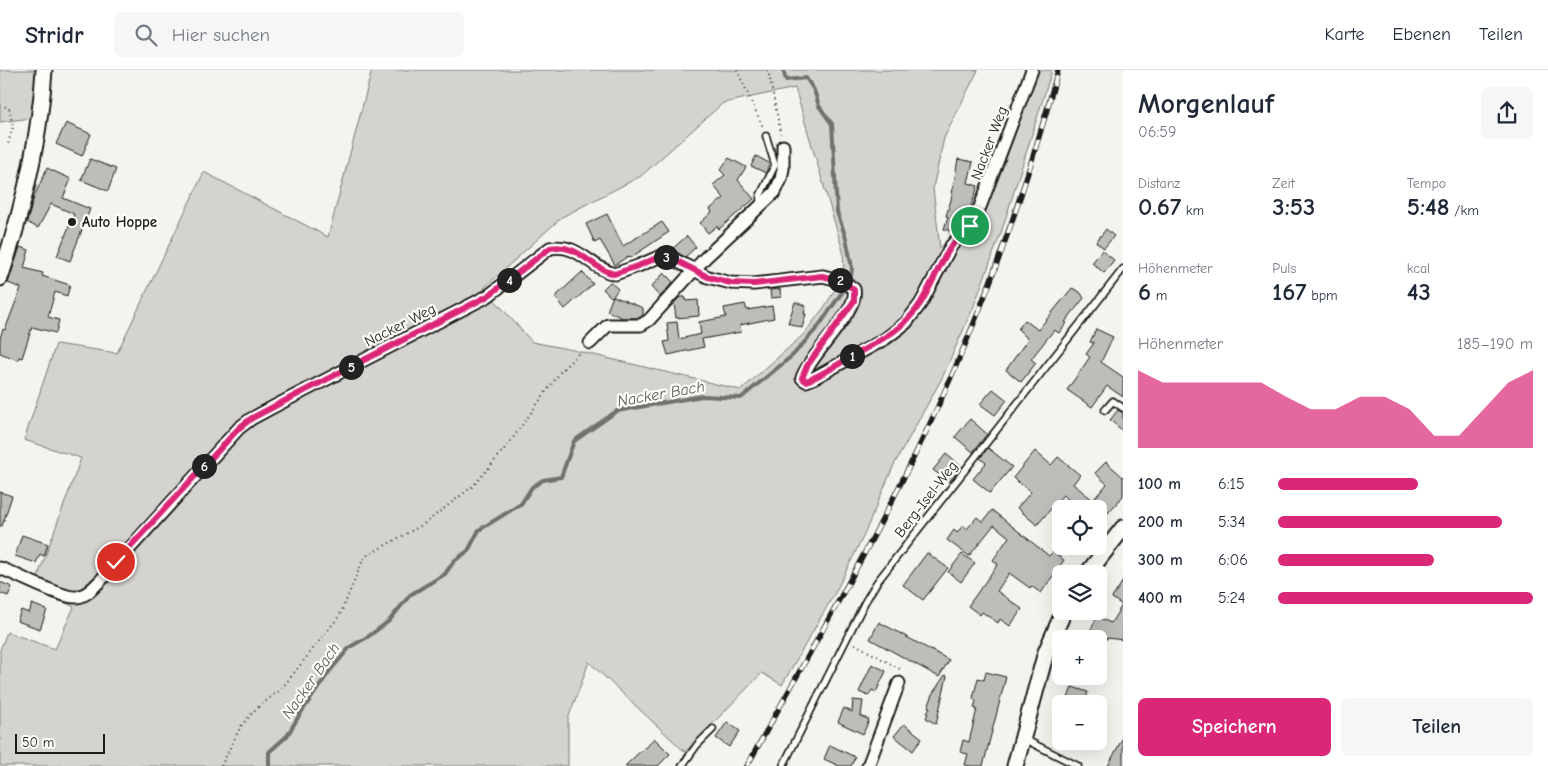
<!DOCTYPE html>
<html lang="de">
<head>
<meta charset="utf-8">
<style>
	body { margin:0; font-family:"Comic Neue",sans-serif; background:#f6f6f7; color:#1f2937; height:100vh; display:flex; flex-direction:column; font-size:19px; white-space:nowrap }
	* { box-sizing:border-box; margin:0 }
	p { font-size:16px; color:#747a83 }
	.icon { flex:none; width:28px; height:28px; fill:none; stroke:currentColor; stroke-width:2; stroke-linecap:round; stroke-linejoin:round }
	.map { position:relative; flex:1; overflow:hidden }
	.sheet { display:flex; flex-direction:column; background:#fff; width:425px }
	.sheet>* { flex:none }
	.controls { position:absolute; left:1052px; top:430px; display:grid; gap:10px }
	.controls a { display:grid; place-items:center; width:55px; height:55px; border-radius:8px; background:#fff; box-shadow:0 5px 20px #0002; font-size:25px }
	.scale { position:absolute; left:15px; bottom:12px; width:90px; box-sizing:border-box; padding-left:5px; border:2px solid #1c1c1c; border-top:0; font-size:14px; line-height:18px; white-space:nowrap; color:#1c1c1c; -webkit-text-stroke:4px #fdfcf7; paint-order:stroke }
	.pin { position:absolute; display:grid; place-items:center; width:42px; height:42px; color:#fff; margin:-21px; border:2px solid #fff; border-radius:50%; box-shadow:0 1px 5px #0007 }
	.km { position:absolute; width:25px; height:25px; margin:-12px; border-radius:50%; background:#222; color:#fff; font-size:14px; line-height:25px; text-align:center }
	.round { display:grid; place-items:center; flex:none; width:52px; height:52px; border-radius:8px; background:#f6f6f7 }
	.summary { display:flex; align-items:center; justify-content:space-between; height:85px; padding:0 15px }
	h1 { font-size:28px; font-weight:800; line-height:38px }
	.stats { display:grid; grid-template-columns:repeat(3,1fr); gap:8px; height:85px; padding:5px 15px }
	.stats div { display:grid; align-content:center }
	.stats b { font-size:25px; font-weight:800 }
	.stats small { font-size:14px; font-weight:400 }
	.stats p { font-size:14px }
	.chart { height:140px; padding:10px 15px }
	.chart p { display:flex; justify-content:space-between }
	.chart svg { width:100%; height:90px; margin-top:5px; fill:#db2777; opacity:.7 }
	.action { display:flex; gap:10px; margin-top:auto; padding:10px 15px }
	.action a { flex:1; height:58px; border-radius:8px; background:#db2777; color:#fff; font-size:20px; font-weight:800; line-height:58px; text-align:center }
	.action a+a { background:#f6f6f7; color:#1f2937 }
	ul { padding:0 15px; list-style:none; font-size:16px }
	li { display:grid; grid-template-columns:80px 60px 1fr; align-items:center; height:38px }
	li i { height:12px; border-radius:6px; background:#db2777 }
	header { display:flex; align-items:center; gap:30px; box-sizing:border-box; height:70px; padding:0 25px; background:#fff; border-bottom:1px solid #e0e1e3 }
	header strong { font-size:24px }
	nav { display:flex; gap:28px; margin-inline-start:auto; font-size:18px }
	.search { width:350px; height:45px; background:#f6f6f7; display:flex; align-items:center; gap:12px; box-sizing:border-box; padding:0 18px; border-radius:8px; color:#747a83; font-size:19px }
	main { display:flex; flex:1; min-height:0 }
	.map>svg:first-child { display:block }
	.green { fill:#d4d3cf; stroke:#787876; fill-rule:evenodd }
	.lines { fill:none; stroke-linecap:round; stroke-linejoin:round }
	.stream { stroke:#72716f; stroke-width:4 }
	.building { fill:#bebdba; stroke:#1c1c1c }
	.lane-casing { stroke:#1c1c1c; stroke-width:9 }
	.street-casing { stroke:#1c1c1c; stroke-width:15 }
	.secondary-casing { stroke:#1c1c1c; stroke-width:19 }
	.path { stroke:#1c1c1c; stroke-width:2; stroke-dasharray:1 4; stroke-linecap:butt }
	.lane { stroke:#fdfcf7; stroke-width:5.5 }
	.street { stroke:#fdfcf7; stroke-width:11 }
	.secondary { stroke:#fdfcf7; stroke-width:15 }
	.rail-casing { stroke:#1c1c1c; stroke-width:5.5 }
	.rail { stroke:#fdfcf7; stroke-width:4; stroke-dasharray:11; stroke-linecap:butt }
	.route-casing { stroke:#fff; stroke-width:10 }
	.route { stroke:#db2777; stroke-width:6 }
	.poi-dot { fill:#1c1c1c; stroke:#fdfcf7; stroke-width:2 }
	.labels { text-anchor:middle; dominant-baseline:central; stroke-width:4.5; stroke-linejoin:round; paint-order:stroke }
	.street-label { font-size:15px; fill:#1c1c1c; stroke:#fdfcf7 }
	.poi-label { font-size:15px; font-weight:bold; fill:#1c1c1c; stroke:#fdfcf7; text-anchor:start }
	.water-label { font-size:16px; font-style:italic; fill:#5c5c5a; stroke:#fdfcf7 }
</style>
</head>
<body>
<header>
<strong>Stridr</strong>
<div class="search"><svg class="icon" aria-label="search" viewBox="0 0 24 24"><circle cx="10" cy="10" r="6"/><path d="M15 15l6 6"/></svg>Hier suchen</div>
<nav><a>Karte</a><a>Ebenen</a><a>Teilen</a></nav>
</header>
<main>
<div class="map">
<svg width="1123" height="696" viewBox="0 0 1123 696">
	<rect width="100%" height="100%" fill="#f4f3ee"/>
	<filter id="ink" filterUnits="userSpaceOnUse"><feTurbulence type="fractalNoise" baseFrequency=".02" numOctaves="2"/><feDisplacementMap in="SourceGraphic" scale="10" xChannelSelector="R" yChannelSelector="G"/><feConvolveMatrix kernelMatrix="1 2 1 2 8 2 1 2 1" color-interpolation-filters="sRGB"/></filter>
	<g filter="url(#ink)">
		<g class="green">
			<path d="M0,0h36l-4,48 -32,4z"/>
			<path d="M372,0h606l-34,68 -11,50 7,60 43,-35 53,-143h16l-51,163 -28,75 -31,70 -49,89 -30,70 -27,54 -54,94 -20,-12 -77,79 -96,-90 -21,57v47h-568v-116l7,-18 48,17 19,-42 -40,-20 47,-129 -57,-18 32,-96 61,9 87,-181 124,65zM795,18l48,163 1,24 -19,31 -21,28 -63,56 -168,-40 -41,-8 -48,-54 78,-71 79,-41 82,-73z"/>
		</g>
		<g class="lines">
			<g class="stream">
				<path d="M783,0l3,10 20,-2 8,12 5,16 13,18 5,88 9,26 6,30 -1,8"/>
				<path d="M269,696v-14l18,-16 13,-22 29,-42 21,-25 19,-11 20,-15 21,-26 35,-21 9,-13 14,-10 11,-21 42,-26 11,-17 11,-7 18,-3 13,-36 43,-30 85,-15 39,2 52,-43 25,-28 27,-39"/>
			</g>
		</g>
		<g class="building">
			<path d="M66,53l25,11 -9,22 -26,-12z"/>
			<path d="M756,86l13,7 -3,10 -15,-7z"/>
			<path d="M729,88l17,9 -8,13 16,19 -35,30 -2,-3 -9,7 -8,-10 12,-11 -2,-3 14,-11 -11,-13 12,-10 -5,-5z"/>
			<path d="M90,89l26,10 -8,22 -27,-11z"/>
			<path d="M958,89l15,3 -5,21 10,3 -9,26 -3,4 -2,-1 -3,10 -7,7 -10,-3 4,-12 -2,-1 5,-16z"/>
			<path d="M47,98l24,11 -8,19 27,11 -20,52 -13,-5 17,-42 -23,-10 -13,24 -11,-6 7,-25z"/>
			<path d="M607,144l16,32 39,-24 7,10 -39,26 -2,-2 -13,9 -15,-25 -5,3 -9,-19z"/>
			<path d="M1106,159l8,7 -10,12 -8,-6z"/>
			<path d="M687,166l9,11 -11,10 -13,-8z"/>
			<path d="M20,177l9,3 -5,18 19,5 -1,3 28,9 -3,11 -12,-4 -7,25 11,3 -3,13 -24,-6 -10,31 -3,-1 -1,3 -18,-7v-15l3,-9 2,1 16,-42 -13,-5z"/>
			<path d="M1102,180l12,10 -10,13 -12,-10z"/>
			<path d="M582,202l11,12 -28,25 -10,-12z"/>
			<path d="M664,203l9,9 -13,15 -9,-10z"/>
			<path d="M610,212l8,7 -5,7 30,12v7l-4,3h-16l-16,-7 6,-15 -2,1 -8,-8z"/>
			<path d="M1072,218l8,4 4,6 -19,24 2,1 -8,10 -5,-3 -23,29 5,4 -15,19 -15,-12 22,-31 -10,-10 7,-9 13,10z"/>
			<path d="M780,219l1,8 -10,1 -1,-8z"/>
			<path d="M680,227h5l1,4 12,-1 1,16 -23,2 -2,-15z"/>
			<path d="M795,232l11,4 -2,8h2l-4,14 -14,-5z"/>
			<path d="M745,234l2,6 25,-4 2,12 -34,7 1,7 -39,7 2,8 -36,8 -4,-13 5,-1 -2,-18 10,-1 2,17 22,-5 -2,-12 27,-5 -2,-9z"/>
			<path d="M1096,259l17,8 -12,25 22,15v20l-16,-11 -15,21 -25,-17 23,-33 -4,-3 8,-11 -4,-1z"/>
			<path d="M993,319l14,11 -12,15 -15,-11z"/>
			<path d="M1118,340l5,3v18l-13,-11z"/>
			<path d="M970,349l17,15 -14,18 -18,-15z"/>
			<path d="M988,378l24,19 -22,26 -17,-14 13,-16 -6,-5z"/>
			<path d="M1035,381l16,14 7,-8 22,18 -7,9 20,16 14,-16 -12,-11 11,-11 17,15v19l-24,27v-14h-19l-17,-14 -26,30 -20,-17 14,-16 -18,-14z"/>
			<path d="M946,384l16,13 -13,15 -16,-12z"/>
			<path d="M0,422l12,4 -10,30h-2z"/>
			<path d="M992,440l57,46 4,-4 11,8 -23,33 -10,-7 -1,2 -21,-15 -12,18 25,18 -12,17 -10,-7 -2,4 -16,-11 -2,3 -12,-9 30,-42 -5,-4 16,-23 -15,-12 -25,31 -22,-16 7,-10 3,3 6,-8 4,4 10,-12 6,5z"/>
			<path d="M22,465l26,9 -4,12 -4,-2 -4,9 -21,-7z"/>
			<path d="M927,483l21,15 -25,32 -20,-15z"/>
			<path d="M962,484l13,9 -14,19 -13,-10z"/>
			<path d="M1123,511v59l-16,-2 -2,3 -16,-8 8,-16 14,6 11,-18 -10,-7z"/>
			<path d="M0,512l12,5 -4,9 -8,-3z"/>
			<path d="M32,534l15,6 -7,19 -23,-8 4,-11 8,3z"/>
			<path d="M879,552l70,38 -10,17 -69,-38z"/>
			<path d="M872,594l14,7 -10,21 -4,-2 -4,6 -9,-4z"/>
			<path d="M986,602l20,5 -23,89h-12l-6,-1 3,-11 -8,-2 3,-12 6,2 8,-33 -3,-1 2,-7 -3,-3 5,-20 6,2z"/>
			<path d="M945,605l2,1 -11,48 -10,-6 2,-5 -1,-1 3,-4 -2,-1 4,-10 -1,-1z"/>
			<path d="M1072,617l16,5 -4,12h-18z"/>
			<path d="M853,630l10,1 -2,15 8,4 -6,14 -25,-12 6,-14 8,4z"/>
			<path d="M727,652l13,9 -11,16 -13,-9z"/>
			<path d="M904,654l18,14 -9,13 -19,-15z"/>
			<path d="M1123,667v29h-15z"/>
			<path d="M654,668l16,16 -12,12h-33l20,-19 1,1z"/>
			<path d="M830,675l25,12 -4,9h-12l-15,-7z"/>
		</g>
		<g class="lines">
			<g class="lane-casing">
				<g id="lane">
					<path d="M760,134v-8l15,-31 -9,-29"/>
					<path d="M1105,340l8,-9 10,7"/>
					<path d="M1024,669l54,27"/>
					<path d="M682,696l15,-21 16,-16"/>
					<path d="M783,696l82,-164 12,-20 246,-313"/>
				</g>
			</g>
			<g class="street-casing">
				<g id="street">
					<path d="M590,273l18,-18h33l8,-5 56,-62 70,-66 6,-13 2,-10v-23"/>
					<path d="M0,498c16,6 63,31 77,29 10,-1 18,-11 25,-18l137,-151 12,-9 24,-13 213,-110 62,-48c30,-5 39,20 65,26l23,-8 23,-10 12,3 35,18 23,6 23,1 69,-8 20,5 11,8c6,21 -45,67 -52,89l4,3 8,-3 71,-39 21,-16 15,-20 30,-57 18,-19 11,-20 52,-137"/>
					<path d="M868,696l31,-83"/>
				</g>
			</g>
			<g class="secondary-casing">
				<g id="secondary">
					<path d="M0,208c22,-65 40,-140 44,-208"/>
					<path d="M1087,504l36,-46"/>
					<path d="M1015,696l31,-114 18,-41"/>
				</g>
			</g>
			<g class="path">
				<path d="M737,0l26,57"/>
				<path d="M768,0l13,64"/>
				<path d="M0,35l9,3 4,19 -5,17"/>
				<path d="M1057,530l4,-7"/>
				<path d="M855,574l45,25v3"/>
				<path d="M221,696l20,-40 14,-16 27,-22 58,-73 23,-55 3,-4 58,-32 49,-38 14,-16 23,-28 51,-71 20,-20"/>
			</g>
			<use href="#lane" class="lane"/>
			<use href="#street" class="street"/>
			<use href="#secondary" class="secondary"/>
			<g class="rail-casing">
				<path id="rail" d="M747,696c71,-129 146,-256 205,-391 44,-99 78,-201 106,-305"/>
			</g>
			<use href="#rail" class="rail"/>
		</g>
	</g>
	<g class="lines" filter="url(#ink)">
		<g class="route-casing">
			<path id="route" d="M116,492l123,-134 13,-10 23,-12 213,-110 62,-48c30,-5 39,20 64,26l24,-8 23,-10 12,3 35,18 23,6 23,1 68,-8 21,5 11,9v11l-47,65 -5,12 4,3c14,-5 28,-14 41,-22 28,-16 55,-27 73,-55 17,-27 24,-57 50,-78"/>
		</g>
		<use href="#route" class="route"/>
	</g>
	<circle class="poi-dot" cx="72" cy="152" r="5"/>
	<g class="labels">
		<g class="street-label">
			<text transform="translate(989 73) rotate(-69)">Nacker Weg</text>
			<text transform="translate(400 255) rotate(-27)">Nacker Weg</text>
			<text transform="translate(926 429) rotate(-52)">Berg-Isel-Weg</text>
		</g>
		<g class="poi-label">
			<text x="82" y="152">Auto Hoppe</text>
		</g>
		<g class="water-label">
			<text transform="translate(661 324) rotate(-10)">Nacker Bach</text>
			<text transform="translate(311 611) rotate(-55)">Nacker Bach</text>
		</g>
	</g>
</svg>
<div class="controls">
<a><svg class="icon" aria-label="locate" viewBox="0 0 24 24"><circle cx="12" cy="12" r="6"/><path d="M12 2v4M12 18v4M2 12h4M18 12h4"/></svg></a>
<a><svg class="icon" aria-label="layers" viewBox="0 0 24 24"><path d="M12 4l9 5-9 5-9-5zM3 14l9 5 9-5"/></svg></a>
<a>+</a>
<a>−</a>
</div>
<div class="scale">50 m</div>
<div class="pin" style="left:970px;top:156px;background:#1e9e55"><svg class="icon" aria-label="arrive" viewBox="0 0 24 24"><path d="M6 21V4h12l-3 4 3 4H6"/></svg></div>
<div class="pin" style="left:116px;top:492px;background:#d93025"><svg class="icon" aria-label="check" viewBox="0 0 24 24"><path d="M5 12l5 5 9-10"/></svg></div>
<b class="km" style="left:852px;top:286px">1</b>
<b class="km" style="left:840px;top:210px">2</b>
<b class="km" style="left:666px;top:187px">3</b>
<b class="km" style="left:509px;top:210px">4</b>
<b class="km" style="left:351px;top:297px">5</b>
<b class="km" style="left:204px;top:396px">6</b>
</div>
<section class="sheet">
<div class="summary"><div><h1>Morgenlauf</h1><p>06:59</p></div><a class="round"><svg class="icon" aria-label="share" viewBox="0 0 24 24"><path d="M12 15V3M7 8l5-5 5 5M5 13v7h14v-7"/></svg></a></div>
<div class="stats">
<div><p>Distanz</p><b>0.67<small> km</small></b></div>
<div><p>Zeit</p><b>3:53</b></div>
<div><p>Tempo</p><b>5:48<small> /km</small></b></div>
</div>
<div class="stats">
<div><p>Höhenmeter</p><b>6<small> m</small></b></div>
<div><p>Puls</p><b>167<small> bpm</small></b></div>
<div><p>kcal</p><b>43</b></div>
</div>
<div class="chart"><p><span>Höhenmeter</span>185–190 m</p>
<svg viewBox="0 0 160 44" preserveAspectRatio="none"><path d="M0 44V6L10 12L20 12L30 12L40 12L50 12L60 19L70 25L80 25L90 19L100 19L110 25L120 38L130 38L140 25L150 12L160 6V44z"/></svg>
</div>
<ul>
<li><b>100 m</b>6:15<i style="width:55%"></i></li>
<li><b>200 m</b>5:34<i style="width:88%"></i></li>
<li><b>300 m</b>6:06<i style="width:61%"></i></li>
<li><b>400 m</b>5:24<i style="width:100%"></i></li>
</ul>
<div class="action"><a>Speichern</a><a>Teilen</a></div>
</section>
</main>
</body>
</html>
